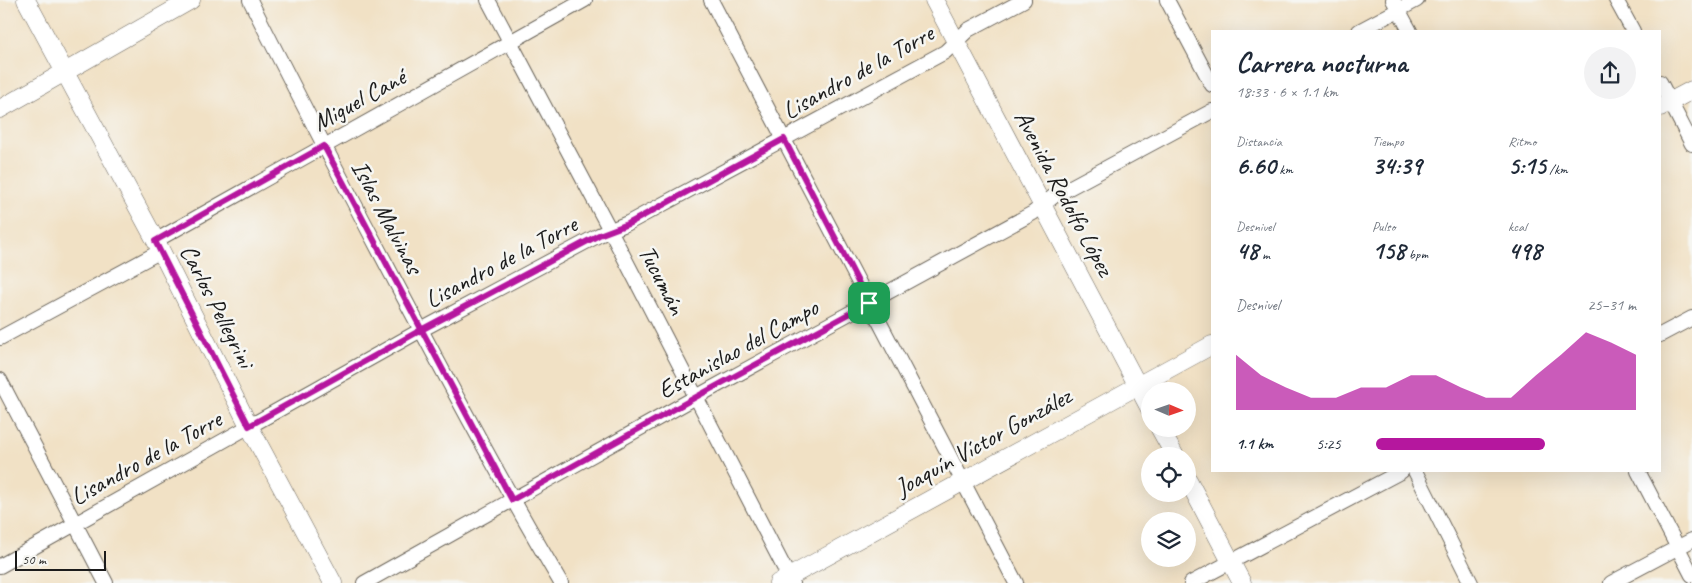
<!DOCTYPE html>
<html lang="es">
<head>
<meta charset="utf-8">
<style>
	body { margin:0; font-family:Caveat,sans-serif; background:#f2f2f3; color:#1f2937; height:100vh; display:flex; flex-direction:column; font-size:19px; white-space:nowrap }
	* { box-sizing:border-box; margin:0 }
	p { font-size:16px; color:#747a83 }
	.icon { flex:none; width:28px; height:28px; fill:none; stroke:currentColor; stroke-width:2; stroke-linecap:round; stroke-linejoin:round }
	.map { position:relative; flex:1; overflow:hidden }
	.side { position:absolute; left:1211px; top:30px; width:450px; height:442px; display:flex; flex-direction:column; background:#fff; border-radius:0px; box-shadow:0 5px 20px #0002 }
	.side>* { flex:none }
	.needle { width:32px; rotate:92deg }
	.fabs { position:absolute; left:1141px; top:382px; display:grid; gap:10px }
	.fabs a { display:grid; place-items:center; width:55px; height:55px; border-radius:50%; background:#fff; box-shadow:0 5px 20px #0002; font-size:25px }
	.scale { position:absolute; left:15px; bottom:12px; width:91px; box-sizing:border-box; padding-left:5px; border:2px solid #1c1c1c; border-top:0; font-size:14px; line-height:18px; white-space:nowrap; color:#1c1c1c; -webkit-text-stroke:4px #f6f6f2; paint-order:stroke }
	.pin { position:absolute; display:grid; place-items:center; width:42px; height:42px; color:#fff; margin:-21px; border-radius:10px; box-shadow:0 2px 8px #0006 }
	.round { display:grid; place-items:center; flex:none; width:52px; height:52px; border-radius:26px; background:#f2f2f3 }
	.overview { display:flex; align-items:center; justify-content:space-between; height:85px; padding:0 25px }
	h1 { font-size:28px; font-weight:700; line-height:38px }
	.metrics { display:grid; grid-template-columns:repeat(3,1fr); gap:8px; height:85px; padding:5px 25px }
	.metrics div { display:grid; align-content:center }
	.metrics b { font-size:25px; font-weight:700 }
	.metrics small { font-size:14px; font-weight:400 }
	.metrics p { font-size:14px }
	.chart { height:140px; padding:10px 25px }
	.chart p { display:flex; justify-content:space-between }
	.chart svg { width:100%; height:90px; margin-top:5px; fill:#b5179e; opacity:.7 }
	ul { padding:0 25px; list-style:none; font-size:16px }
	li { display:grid; grid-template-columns:80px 60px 1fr; align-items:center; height:38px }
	li i { height:12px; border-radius:6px; background:#b5179e }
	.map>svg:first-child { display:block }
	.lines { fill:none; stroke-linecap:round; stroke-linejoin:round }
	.minor-casing { stroke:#676157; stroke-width:16 }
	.tertiary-casing { stroke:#676157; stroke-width:19 }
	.minor { stroke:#fff; stroke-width:14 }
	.tertiary { stroke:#fff; stroke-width:18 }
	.route-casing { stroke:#fff; stroke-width:10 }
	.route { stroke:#b5179e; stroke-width:6 }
	.labels { text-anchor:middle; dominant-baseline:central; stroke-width:5; stroke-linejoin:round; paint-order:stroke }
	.street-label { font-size:25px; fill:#1c1c1c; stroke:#f6f6f2 }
</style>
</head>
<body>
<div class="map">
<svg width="1692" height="583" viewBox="0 0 1692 583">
	<rect width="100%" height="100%" fill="#f6f6f2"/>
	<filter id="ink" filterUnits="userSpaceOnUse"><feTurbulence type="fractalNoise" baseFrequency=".02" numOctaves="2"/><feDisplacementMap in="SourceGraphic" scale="10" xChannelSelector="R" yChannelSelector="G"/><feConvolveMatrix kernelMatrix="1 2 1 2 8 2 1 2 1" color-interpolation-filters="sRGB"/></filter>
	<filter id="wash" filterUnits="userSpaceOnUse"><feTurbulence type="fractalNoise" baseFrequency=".0096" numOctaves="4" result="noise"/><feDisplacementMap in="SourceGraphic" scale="20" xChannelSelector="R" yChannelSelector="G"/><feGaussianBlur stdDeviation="1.12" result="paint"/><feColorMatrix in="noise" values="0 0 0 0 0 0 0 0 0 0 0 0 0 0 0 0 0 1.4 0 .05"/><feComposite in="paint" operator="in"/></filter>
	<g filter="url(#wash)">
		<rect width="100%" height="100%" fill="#f1e1c5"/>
	</g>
	<g filter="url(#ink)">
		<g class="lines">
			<g class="minor-casing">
				<g id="minor">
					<path d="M250,0c53,106 108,211 163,315 48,90 96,180 148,268"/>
					<path d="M488,0l122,230 182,353"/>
					<path d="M711,0l305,583"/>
					<path d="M1167,0l45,85"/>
					<path d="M1393,0l17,31"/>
					<path d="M1616,0l17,31"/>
					<path d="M1359,31l58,-31"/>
					<path d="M1660,82l32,62"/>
					<path d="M155,241l430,-241"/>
					<path d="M1660,335l32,-17"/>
					<path d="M0,338l161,-87"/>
					<path d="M0,380l106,203"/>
					<path d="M1415,471l56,112"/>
					<path d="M1638,471l54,104"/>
					<path d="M0,566l421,-236 178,-95 29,-12 317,-171 23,-22 56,-30"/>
					<path d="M364,583l332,-186 337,-184 21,-17 158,-85"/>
					<path d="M1191,583l211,-112"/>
					<path d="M1611,583l81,-43"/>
				</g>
			</g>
			<g class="tertiary-casing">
				<g id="tertiary">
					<path d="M26,0l132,245 91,181 84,157"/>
					<path d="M934,0l216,409"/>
					<path d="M1660,107l32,-17"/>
					<path d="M0,109l191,-109"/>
					<path d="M1160,429l15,27"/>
					<path d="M1188,480l54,103"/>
					<path d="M778,583l434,-238"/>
				</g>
			</g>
			<use href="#minor" class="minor"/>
			<use href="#tertiary" class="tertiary"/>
		</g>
	</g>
	<g class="lines" filter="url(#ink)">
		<g class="route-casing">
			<path id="route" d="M869,303l-85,-164 -156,85 -29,11 -178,95 -172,96 -94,-185 169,-95 188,354 184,-103 173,-94"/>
		</g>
		<use href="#route" class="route"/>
	</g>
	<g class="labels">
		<g class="street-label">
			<text transform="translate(858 72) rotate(-29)">Lisandro de la Torre</text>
			<text transform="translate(359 100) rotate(-29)">Miguel Cané</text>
			<text transform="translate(1064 193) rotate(62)">Avenida Rodolfo López</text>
			<text transform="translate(387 217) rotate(62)">Islas Malvinas</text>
			<text transform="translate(501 262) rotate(-28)">Lisandro de la Torre</text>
			<text transform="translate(662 280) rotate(63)">Tucumán</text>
			<text transform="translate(217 306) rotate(63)">Carlos Pellegrini</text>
			<text transform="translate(738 349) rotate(-29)">Estanislao del Campo</text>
			<text transform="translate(983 442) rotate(-29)">Joaquín Víctor González</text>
			<text transform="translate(146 458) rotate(-29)">Lisandro de la Torre</text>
		</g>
	</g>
</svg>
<div class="fabs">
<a><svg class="needle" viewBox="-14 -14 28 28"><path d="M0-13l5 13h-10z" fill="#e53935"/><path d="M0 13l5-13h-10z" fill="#747a83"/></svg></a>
<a><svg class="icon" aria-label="locate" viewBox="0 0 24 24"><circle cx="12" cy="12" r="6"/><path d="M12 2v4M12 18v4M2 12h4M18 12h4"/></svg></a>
<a><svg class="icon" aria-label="layers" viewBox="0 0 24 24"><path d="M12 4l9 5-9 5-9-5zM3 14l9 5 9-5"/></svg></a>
</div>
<div class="scale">50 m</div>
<div class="pin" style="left:869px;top:303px;background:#1e9e55"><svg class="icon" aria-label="arrive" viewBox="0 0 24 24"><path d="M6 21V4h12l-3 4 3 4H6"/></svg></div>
<section class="side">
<div class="overview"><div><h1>Carrera nocturna</h1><p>18:33 · 6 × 1.1 km</p></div><a class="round"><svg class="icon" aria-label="share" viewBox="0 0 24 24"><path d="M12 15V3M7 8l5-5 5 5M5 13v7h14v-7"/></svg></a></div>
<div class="metrics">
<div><p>Distancia</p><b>6.60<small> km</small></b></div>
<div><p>Tiempo</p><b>34:39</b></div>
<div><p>Ritmo</p><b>5:15<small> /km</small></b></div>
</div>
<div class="metrics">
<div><p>Desnivel</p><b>48<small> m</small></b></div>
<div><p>Pulso</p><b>158<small> bpm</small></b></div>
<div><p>kcal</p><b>498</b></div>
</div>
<div class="chart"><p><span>Desnivel</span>25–31 m</p>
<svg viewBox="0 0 160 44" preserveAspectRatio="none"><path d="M0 44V17L10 27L20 33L30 38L40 38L50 33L60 33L70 27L80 27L90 33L100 38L110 38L120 27L130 17L140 6L150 11L160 17V44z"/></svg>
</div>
<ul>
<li><b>1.1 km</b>5:25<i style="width:65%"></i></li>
</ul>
</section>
</div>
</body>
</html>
